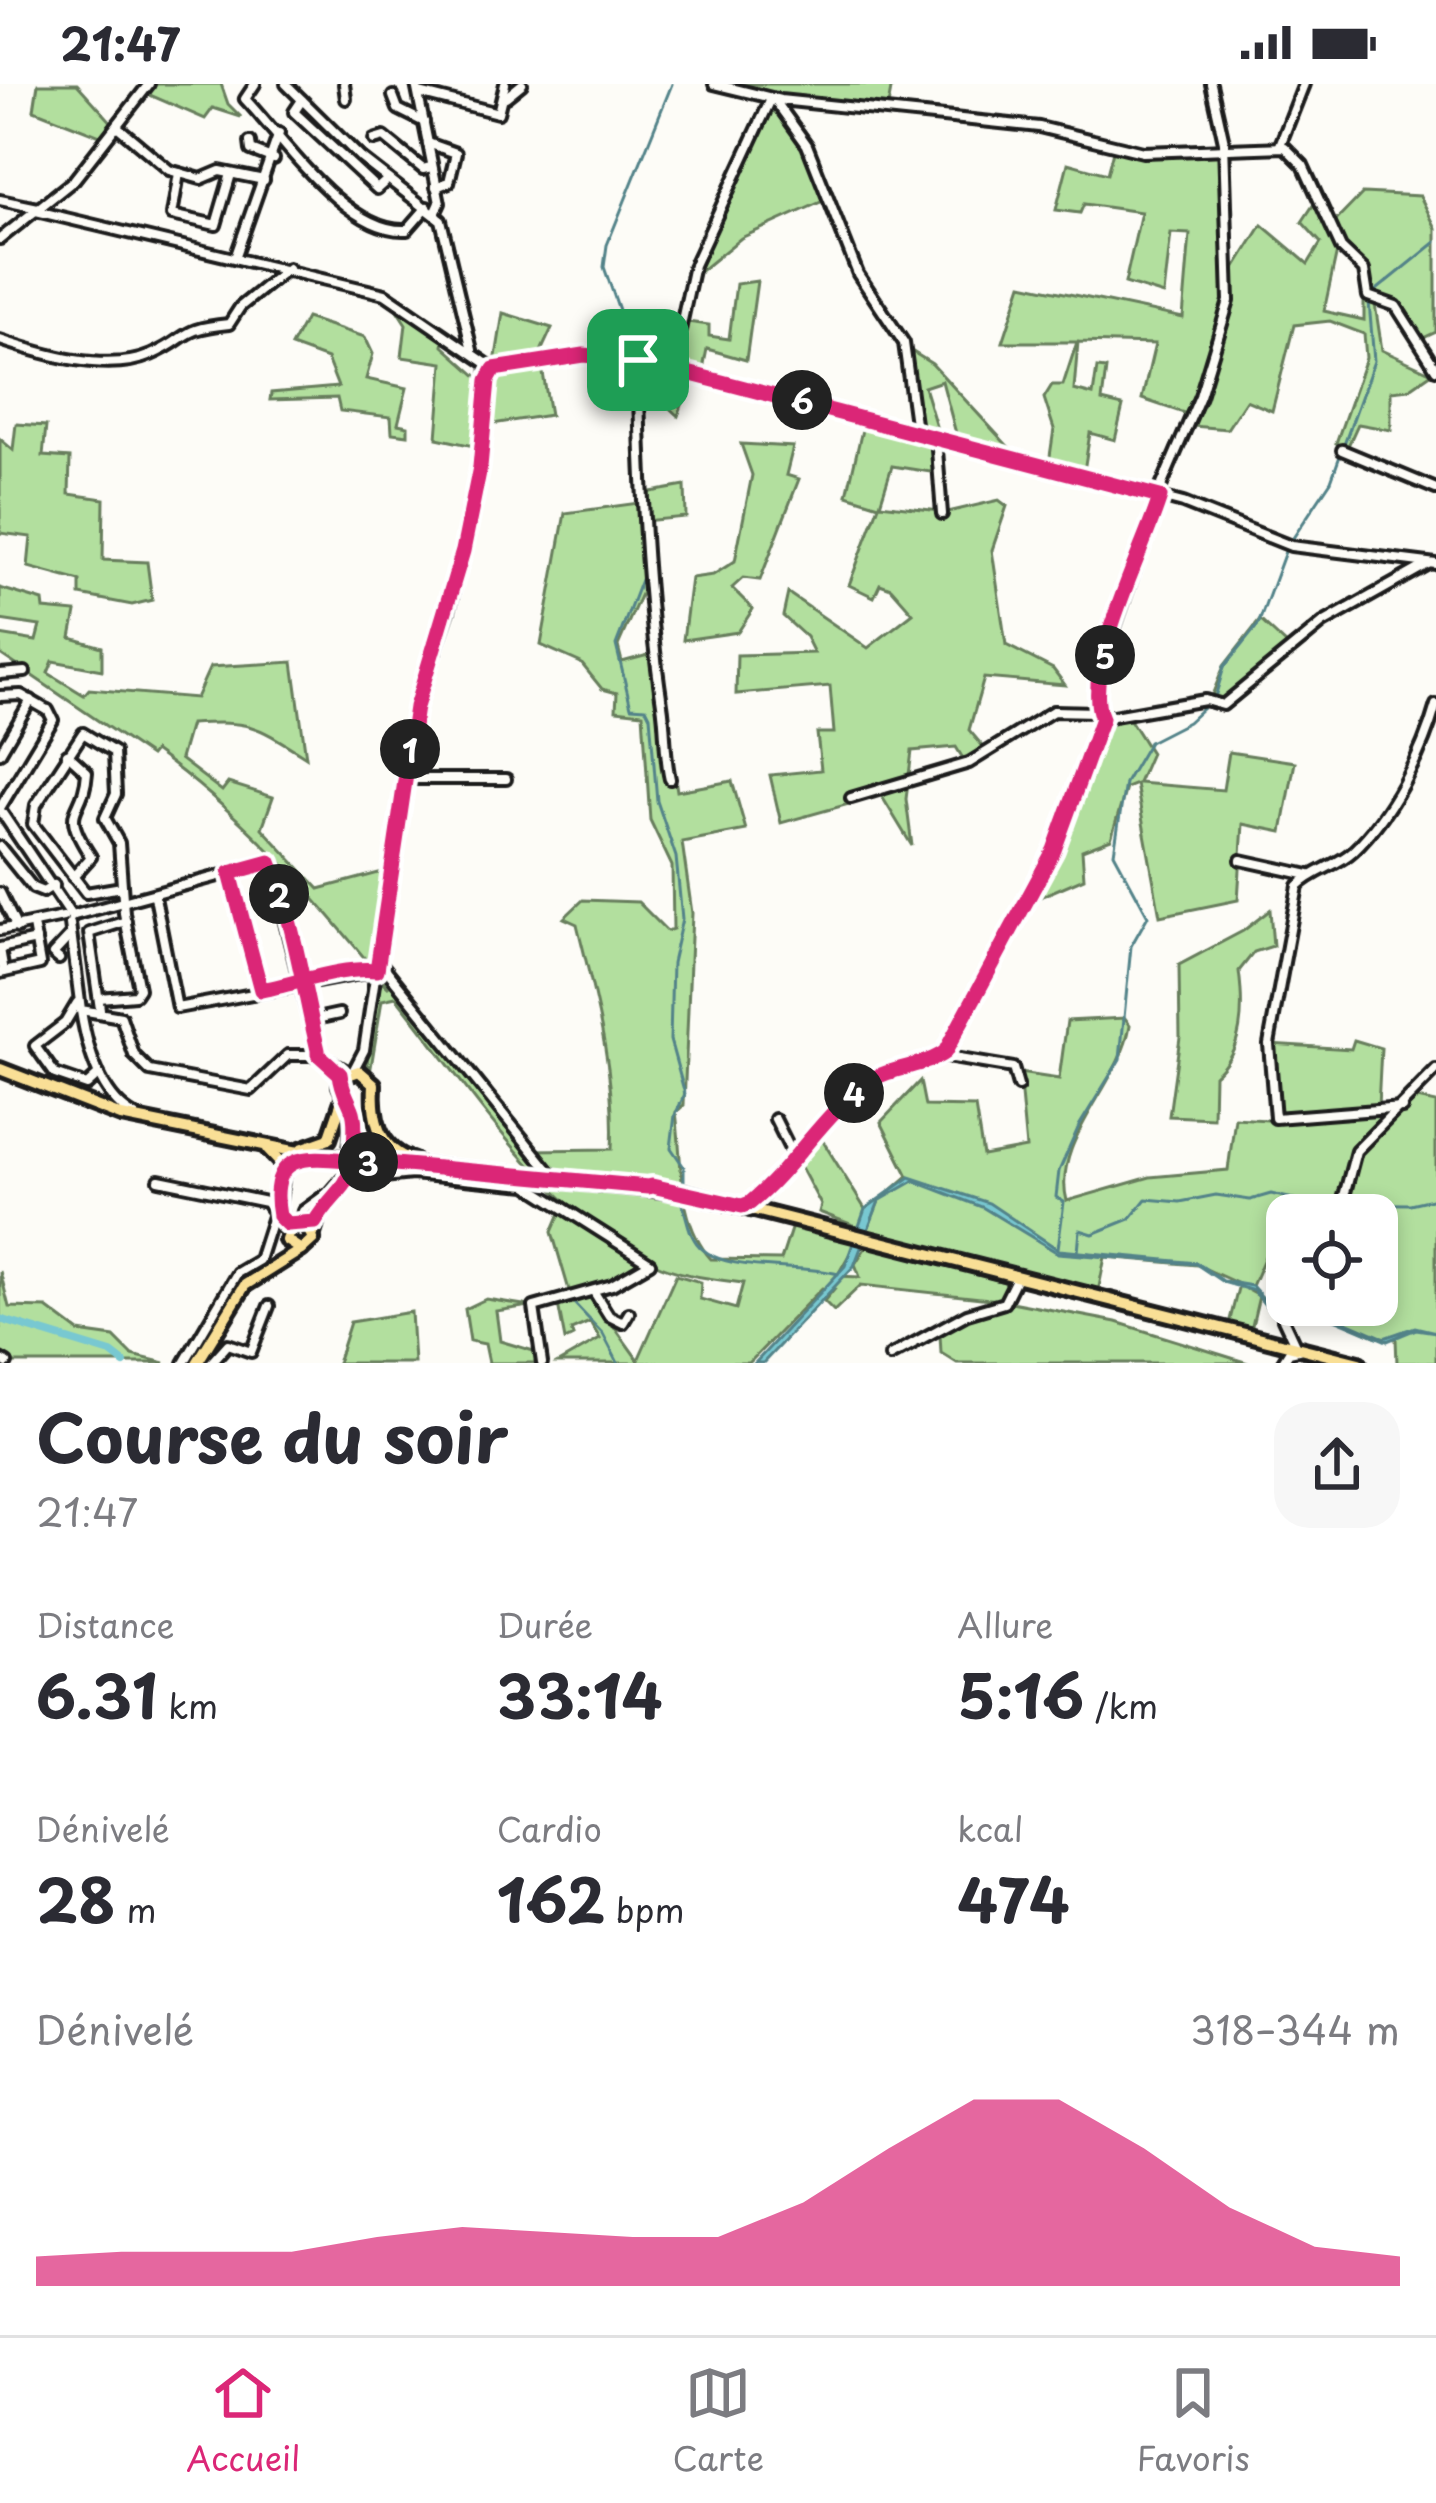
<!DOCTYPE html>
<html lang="fr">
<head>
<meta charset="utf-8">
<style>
	body { margin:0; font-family:"Playpen Sans",sans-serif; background:#f7f7f7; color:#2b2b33; height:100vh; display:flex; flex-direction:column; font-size:45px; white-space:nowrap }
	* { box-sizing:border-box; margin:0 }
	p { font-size:39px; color:#7c7c81 }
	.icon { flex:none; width:66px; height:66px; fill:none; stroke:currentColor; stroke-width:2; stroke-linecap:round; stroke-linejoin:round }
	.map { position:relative; height:1279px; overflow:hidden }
	.side { display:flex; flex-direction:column; background:#fff; flex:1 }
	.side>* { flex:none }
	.controls { position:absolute; left:1266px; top:1110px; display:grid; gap:24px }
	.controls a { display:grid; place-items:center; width:132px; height:132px; border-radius:24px; background:#fff; box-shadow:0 6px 18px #0003; font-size:60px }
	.pin { position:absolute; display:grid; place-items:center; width:102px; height:102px; color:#fff; margin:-51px; border-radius:24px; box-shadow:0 6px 18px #0006 }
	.km { position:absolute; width:60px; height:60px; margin:-30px; border-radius:50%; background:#222; color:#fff; font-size:33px; line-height:60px; text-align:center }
	.round { display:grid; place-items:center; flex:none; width:126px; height:126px; border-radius:36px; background:#f7f7f7 }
	.head { display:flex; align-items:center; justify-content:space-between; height:204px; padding:0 36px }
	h1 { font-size:66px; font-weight:700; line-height:90px }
	.metrics { display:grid; grid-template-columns:repeat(3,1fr); gap:18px; height:204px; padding:12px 36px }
	.metrics div { display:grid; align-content:center }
	.metrics b { font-size:60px; font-weight:700 }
	.metrics small { font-size:33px; font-weight:400 }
	.metrics p { font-size:33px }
	.chart { height:336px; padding:24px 36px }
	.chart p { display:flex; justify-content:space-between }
	.chart svg { width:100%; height:216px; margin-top:12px; fill:#db2777; opacity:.7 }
	.status { display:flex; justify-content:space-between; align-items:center; height:84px; padding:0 60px; background:#fff; direction:ltr }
	.status svg { height:33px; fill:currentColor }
	.tab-bar { display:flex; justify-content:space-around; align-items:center; height:168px; border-top:3px solid #e1e1e2; background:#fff; font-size:33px; color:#7c7c81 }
	.tab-bar a { display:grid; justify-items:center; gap:6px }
	.tab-bar .on { color:#db2777 }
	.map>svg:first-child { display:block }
	.green { fill:#b2df9e; stroke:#677e5d; stroke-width:3 }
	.water { fill:#78c8d1; stroke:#538389; stroke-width:3 }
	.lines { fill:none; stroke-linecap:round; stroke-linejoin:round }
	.stream { stroke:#538389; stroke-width:3 }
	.river { stroke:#78c8d1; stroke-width:8 }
	.minor-casing { stroke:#1c1c1c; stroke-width:16 }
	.major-casing { stroke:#1c1c1c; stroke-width:20 }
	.minor { stroke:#fdfcf7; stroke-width:8 }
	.major { stroke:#f9df96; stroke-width:10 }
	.major-bridge-casing { stroke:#1c1c1c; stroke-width:20; stroke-linecap:butt }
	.major-bridge { stroke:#f9df96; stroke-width:10 }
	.route-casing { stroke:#fff; stroke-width:24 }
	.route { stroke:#db2777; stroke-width:15 }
</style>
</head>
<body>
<div class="status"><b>21:47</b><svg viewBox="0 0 49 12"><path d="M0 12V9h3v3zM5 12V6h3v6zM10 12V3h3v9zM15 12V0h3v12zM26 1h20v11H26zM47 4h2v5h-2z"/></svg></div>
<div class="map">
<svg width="1436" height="1279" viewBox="0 0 1436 1279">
	<rect width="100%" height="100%" fill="#fdfcf7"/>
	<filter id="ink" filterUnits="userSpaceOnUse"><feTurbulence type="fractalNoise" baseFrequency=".00833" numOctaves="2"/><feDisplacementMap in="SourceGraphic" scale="24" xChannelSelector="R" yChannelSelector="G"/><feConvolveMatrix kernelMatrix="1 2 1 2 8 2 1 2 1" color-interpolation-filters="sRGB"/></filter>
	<g filter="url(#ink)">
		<g class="green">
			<path d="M38,0h39l38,42 -10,12 -71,-28z"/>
			<path d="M152,0h69l7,20 13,13 -28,-9 -8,11 -60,-26z"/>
			<path d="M724,0h168l-4,22 -108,-9z"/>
			<path d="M771,21l34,42 18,54 -82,37 -44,36z"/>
			<path d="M1114,63l35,9 73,-4 3,158 -38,104 -45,-15 13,-55 -77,-2 -4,48 19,5 4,-27 9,1 -4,32 21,5 -8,34 -25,-7 -6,38 -35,-8 5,-34 -10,-31 8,-13h11l14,-43h-74l19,-58 161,34 7,-84 -19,-1 -7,62 -39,-12 16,-71 -57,-8 -4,9 -24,-3 12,-47 39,11z"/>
			<path d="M1363,109l57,3 16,32v104l-15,7 -24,-36 -23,-6 -8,-29 -25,-25 -9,-18z"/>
			<path d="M1316,117l21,50 -13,60 40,9v-24l11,8 7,46 50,23 -23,16 -18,2v39l-33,-6 -11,24 -11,-5 30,-85 -2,-24 -34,-13 -36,4 -22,86 -26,-11 -19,29 -35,-3 39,-113 1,-40 30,-48 46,39 13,-21 -19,-21z"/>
			<path d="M757,197l-11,79 -39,-11 -5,25 -27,-7 12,-45 22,3v11l20,3 7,-55z"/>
			<path d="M391,217l54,33 -2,12 38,34 -3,67 -41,-9 6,-75 -41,-6 4,-33z"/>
			<path d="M503,229l49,15 -15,32 -42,3z"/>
			<path d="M306,234l59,19 8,17 -7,25 41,9 -9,36 10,2v9l-16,-2 -1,-16 -51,-6 -3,-13 -67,2 1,-7 67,-6 -11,-28 -36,-13z"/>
			<path d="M908,265l24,15 84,91 -58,-14 -16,-60 -18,6 15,49 -21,-7z"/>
			<path d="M630,279l62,16 -14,37 -15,-14 -31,4z"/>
			<path d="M542,283l8,48 -64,10 7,-49z"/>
			<path d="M864,337l75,21 4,32 -51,-8 -12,38 68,8 51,-12 8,6 -15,44 14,95 47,24 12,16 -81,-7 -15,52 17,20 -22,10 -8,-13 -44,4 -6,48 6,47 -31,-51 -100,28 -11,-48 51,-5 -4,-37h17l-4,-47 -94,8 1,-39 77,-2 -8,-16 -23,-21 5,-23 80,55 45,-35 -22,-25 -11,-4 -6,13 -25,-12 30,-80 -32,-10z"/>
			<path d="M16,340l30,2 -3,30 27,2 -1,36 35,5 -1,61 44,2 5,38 -20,5 -52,-10v-14l-52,-14 3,-30 -31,-4v-94l13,11z"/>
			<path d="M741,360l52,3 -7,28 13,4 -39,101 -17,-2 -11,10 21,21 -15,23 -55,8 8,-62 22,-3 22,-14 17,-86z"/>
			<path d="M685,402l1,31 -43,4 1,66 -26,59 4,16 34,-9 21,138 55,-10 14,49 -64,12 10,71 -8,192 -8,7c7,50 0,108 35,147l70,1 11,-34 66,13 -21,37 23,1 -5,-13 14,-22 142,42 -12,16 -138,-15 -27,26 -10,-10 10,-12 -12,-1 -73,75h-191l42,-24 -10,-17 -19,8 2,6 -8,4 -7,-36 33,-9 -20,2 -19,-65 9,-21 90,55 -14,12 -45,18 46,64 38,-85 25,7 -1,17 36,10 7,-26c-30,-4 -63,-7 -91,-21 -110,-54 -181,-172 -256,-265l-14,3 -11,67 -4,-3 11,-86 11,10c-71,-88 -142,-171 -235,-237l-4,5 -150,-102v-19l36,6 4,-15 -40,-6v-32l43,13 1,8 32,3 -5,26 31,9v23l-49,-9 -5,12 36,22 5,-6 107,9 14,-31 83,-5 13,95c-52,-33 -54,-36 -116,-33l-10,35 42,32 6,-8 45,14 -11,31 57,61 67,-18 -15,82 160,197 81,-1c4,-77 -17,-151 -35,-225l-13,-6 19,-18 55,2 29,29 6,-2 -1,-63 -22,-46 -7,-107 -27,-3 1,-17 -15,-4 -21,-26 -40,-18 24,-132 74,-10v-9z"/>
			<path d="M1260,536l28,26 -66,57 -12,-3 14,-34z"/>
			<path d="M1125,628l26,41 -13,30 85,7 6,-38 66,10 -13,70 -39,-8 -5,76 -78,16 -24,-132 -10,4 -15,51 -29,11 2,28 -51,22 23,-46 49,-135z"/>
			<path d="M1270,826l3,36 -19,6 -15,19c5,38 5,79 -25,104l-1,43 -44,-2 11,-79 -1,-72 64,-34z"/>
			<path d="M1125,934l5,7c-9,59 -79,116 -63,176l83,-24 78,-7 7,-52 67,4 92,-11 -41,37 -17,67h-49v19l-11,-3 -24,55 -13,-1 20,11 -8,34 -22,-6 10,-40 -42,-19 -92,-8 -7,35 -232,-58 13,-33 29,-25 -27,-54 39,-41 5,25 50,1 8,49 43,-8 -7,-75 40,6 8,-58z"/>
			<path d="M1354,956l27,8 -3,59 -98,10 -5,-5 -5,-68 81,5z"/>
			<path d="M1417,1015l19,4v260h-39l-1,-24 -21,-3 -59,-27 -29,2 3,-6h87v-90h-37l18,-63z"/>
			<path d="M816,1046l49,79 -6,25 -8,-1 2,-8 -34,-13 2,-7 -26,-49z"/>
			<path d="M0,1187l9,36 38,1 32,24 35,5 18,18 33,8h-165z"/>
			<path d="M486,1215l44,7 -34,5 4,30 37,11 3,11h-51l-4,-19 -15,-3 -5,-32z"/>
			<path d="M1011,1218l105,20 132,41h-291l-16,-10 -1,-19 27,-20z"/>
			<path d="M411,1228l3,51h-77l13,-41z"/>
		</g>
		<path class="water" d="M910,1093l79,26 70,47 138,13 26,18 29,5 18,20 26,8 21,-5 67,29 31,-11 21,5 -20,-3 -29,12 -71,-30 -20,4 -28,-6 -14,-18 -31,-9 -27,-18 -138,-11 -76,-46 -68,-26 -35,20 -25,65 -91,97h-8l90,-97 20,-57z"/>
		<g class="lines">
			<g class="stream">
				<path d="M1373,209l63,-51"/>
				<path d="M635,272l-31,-89 3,-22 65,-161"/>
				<path d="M634,279l1,14"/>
				<path d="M1291,457l40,-60 43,-120 -5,-59"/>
				<path d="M644,488l-28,73 15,62 15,1 4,8 7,85 19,56 6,62 -10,44 -2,77 15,54 -10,21 -4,33 13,19v19"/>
				<path d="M681,1118c6,12 6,26 13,37 21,38 104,23 144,35"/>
				<path d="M1058,1164l6,-46 -8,-5 3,-26 20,-45 41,-67 11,-113 17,-30 -34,-63 11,-70 24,-41 39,-20 27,-25 9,-30 34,-42 28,-76"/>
				<path d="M1078,1168l2,-22 13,4 37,-15 16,-20 34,3 36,-7 34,5 21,-6 40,9 99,1 26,-6"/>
				<path d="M572,1217l31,33 15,29"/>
			</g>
			<path class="river" d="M0,1235l111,34 13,10"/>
			<g class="minor-casing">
				<g id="minor">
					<path d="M255,0l-10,15c39,41 102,135 162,131l20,-23"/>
					<path d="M286,0l75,74 80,62 31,130"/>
					<path d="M344,0l2,15"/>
					<path d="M416,0l24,119 -5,11"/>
					<path d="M714,0l66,16 259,27 104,25 142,-5 18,18 38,83 23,22 4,26 28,10 40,63"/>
					<path d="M419,9l79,20 7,-29"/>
					<path d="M393,12l5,13 26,13"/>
					<path d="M506,13l16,-13"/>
					<path d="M774,15l33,46 51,129 46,69 12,88"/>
					<path d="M302,16l-8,12 83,77 11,-10"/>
					<path d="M118,43l51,43 32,9 19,-8 44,9"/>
					<path d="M374,56l10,-3 39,32 8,-2"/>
					<path d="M250,58l1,8 23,9"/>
					<path d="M428,59l28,10 -7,29 -13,5"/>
					<path d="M1280,61l24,-61"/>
					<path d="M179,89l-7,42 44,10 15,-51"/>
					<path d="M0,116l38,8"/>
					<path d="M36,127l349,83 111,76 88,-15 42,1 557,147 108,43 145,18"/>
					<path d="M0,155l74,-59 75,-96"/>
					<path d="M235,174l44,-125"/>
					<path d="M0,256c42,14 107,34 151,15 40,-17 25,-26 78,-31l11,-17 48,-39"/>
					<path d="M638,276c3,114 7,231 24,344 4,25 2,50 8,75"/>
					<path d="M672,283l22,-102 77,-166"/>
					<path d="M936,353l6,77"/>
					<path d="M1342,366l94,39"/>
					<path d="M1157,412l43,-100 29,-95 -5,-159 -13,-58"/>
					<path d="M0,590l25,-2"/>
					<path d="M0,612l21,-1 26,15"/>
					<path d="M1098,627l2,-41 60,-173"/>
					<path d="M0,669l31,-53"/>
					<path d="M67,670l20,18c-3,46 -30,33 4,85l-18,20"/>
					<path d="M406,695h100"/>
					<path d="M851,714l118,-35 84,-52 43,1 6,6"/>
					<path d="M0,724l53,-88 -5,-10"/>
					<path d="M0,726l72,107"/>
					<path d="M0,763l33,41 10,4 11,-7"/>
					<path d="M1241,776l68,15"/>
					<path d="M230,789l31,117"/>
					<path d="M0,809l17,35"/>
					<path d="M155,813l22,111 200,-37"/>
					<path d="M71,832l199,-54 48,193"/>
					<path d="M70,840l11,86 40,7 13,38 16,16 101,19 37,-35h30l31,17"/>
					<path d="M0,846l63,-13"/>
					<path d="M0,864l36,-8"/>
					<path d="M0,865l4,23"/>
					<path d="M59,875l-6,-5 16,-17"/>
					<path d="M380,878l169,209"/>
					<path d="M0,889l40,-9 -7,-39"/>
					<path d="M99,914l36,-3 4,-6 -15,-76 -5,-70 -14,-25 11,-24 -2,-42 -31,-19 -47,72 -3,19 53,69 36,-6"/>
					<path d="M77,919l-12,20 -30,23 20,28 32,11 12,-11"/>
					<path d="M100,925l-11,-76 37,-12"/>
					<path d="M81,927c6,37 19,87 54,105"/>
					<path d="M311,936l28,-6"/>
					<path d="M941,972l72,12 5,18"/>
					<path d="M353,987l11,-21 52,-343 33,-96 31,-144 8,-102"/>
					<path d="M1402,1024l-127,10 -6,-74 29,-158c16,-16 39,-20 55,-35 38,-36 69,-96 83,-146"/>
					<path d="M775,1035l18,36"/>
					<path d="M159,1096l107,22 8,11 -15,47 -22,13 -53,90"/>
					<path d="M346,1097l66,-7 115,11 123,78 -38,22 -78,22 8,56"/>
					<path d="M750,1127c40,-47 72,-99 125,-133 21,-14 51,-12 70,-27l109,-201 48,-132 103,-18 18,5 100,-82 105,-59"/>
					<path d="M1339,1131l17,-64 80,-81"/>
					<path d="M300,1139l3,-12 22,-16"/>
					<path d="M594,1208l15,24 14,7 6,-10"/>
					<path d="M1287,1221l-4,14 13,28"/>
					<path d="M890,1272l77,-42 37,-11 13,-26"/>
					<path d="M0,1275l7,4"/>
					<path d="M211,1279l17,-19 23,8 18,-46"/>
					<path d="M1282,1279l7,-11 9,-2"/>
				</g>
			</g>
			<g class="major-casing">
				<g id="major">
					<path d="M0,985l121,47 192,39 371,37 675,171"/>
					<path d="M352,1056l1,-29 -13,-25 5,-10 14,-5 15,13c-2,33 3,65 40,77"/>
					<path d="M268,1065l15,16 -6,43 10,24"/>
					<path d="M301,1065l28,-10 14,-41"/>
					<path d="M292,1141l-6,15 15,10 12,-11 -7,-15"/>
					<path d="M313,1150l9,-29 26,-30"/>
					<path d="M197,1279l48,-78 56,-35"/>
				</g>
			</g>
			<use href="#minor" class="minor"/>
			<use href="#major" class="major"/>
			<g class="major-bridge-casing">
				<path id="major-bridge" d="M348,1091l4,-35"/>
			</g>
			<use href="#major-bridge" class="major-bridge"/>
		</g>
	</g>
	<g class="lines" filter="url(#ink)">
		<g class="route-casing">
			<path id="route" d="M638,276l-54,-5 -90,14 -6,11 -8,87 -17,84 -47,156 -39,263c-37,-4 -80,14 -116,20l-31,-117 40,-11c24,59 33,126 48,188v4l22,20c2,16 6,20 12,35 6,13 1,64 -8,76 -11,14 -20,21 -29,37l-28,2 -8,-8c-14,-77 46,-55 94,-54l275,25 4,-1 90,20 8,-3c44,-36 71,-87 118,-121 24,-16 57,-15 77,-30l109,-202 48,-132c-22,-46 43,-170 58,-221l-522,-137"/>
		</g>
		<use href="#route" class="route"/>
	</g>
</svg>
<div class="controls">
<a><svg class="icon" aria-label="locate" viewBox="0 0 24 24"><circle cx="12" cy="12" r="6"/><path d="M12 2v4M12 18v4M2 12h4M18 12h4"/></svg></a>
</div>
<div class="pin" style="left:638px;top:276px;background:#1e9e55"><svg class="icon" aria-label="arrive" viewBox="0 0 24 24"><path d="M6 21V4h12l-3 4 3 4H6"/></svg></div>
<b class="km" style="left:410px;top:665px">1</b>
<b class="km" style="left:279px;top:810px">2</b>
<b class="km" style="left:368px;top:1078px">3</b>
<b class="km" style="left:854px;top:1009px">4</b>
<b class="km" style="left:1105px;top:571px">5</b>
<b class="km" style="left:802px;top:316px">6</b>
</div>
<section class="side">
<div class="head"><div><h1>Course du soir</h1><p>21:47</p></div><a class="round"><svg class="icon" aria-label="share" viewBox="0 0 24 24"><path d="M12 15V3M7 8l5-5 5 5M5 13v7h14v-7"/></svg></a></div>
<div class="metrics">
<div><p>Distance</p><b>6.31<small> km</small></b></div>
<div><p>Durée</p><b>33:14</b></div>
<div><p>Allure</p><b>5:16<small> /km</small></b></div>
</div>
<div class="metrics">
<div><p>Dénivelé</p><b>28<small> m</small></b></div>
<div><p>Cardio</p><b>162<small> bpm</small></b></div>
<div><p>kcal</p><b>474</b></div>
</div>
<div class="chart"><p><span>Dénivelé</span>318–344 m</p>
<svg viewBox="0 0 160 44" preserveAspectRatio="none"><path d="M0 44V38L10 37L20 37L30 37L40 34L50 32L60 33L70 34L80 34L90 27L100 16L110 6L120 6L130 16L140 28L150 36L160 38V44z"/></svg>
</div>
</section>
<nav class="tab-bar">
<a class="on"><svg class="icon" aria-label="home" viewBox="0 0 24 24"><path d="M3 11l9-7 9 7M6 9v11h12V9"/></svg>Accueil</a>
<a><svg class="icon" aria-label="map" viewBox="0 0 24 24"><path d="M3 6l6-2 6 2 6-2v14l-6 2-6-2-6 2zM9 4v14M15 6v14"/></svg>Carte</a>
<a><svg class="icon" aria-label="saved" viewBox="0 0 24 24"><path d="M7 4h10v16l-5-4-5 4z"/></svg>Favoris</a>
</nav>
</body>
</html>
